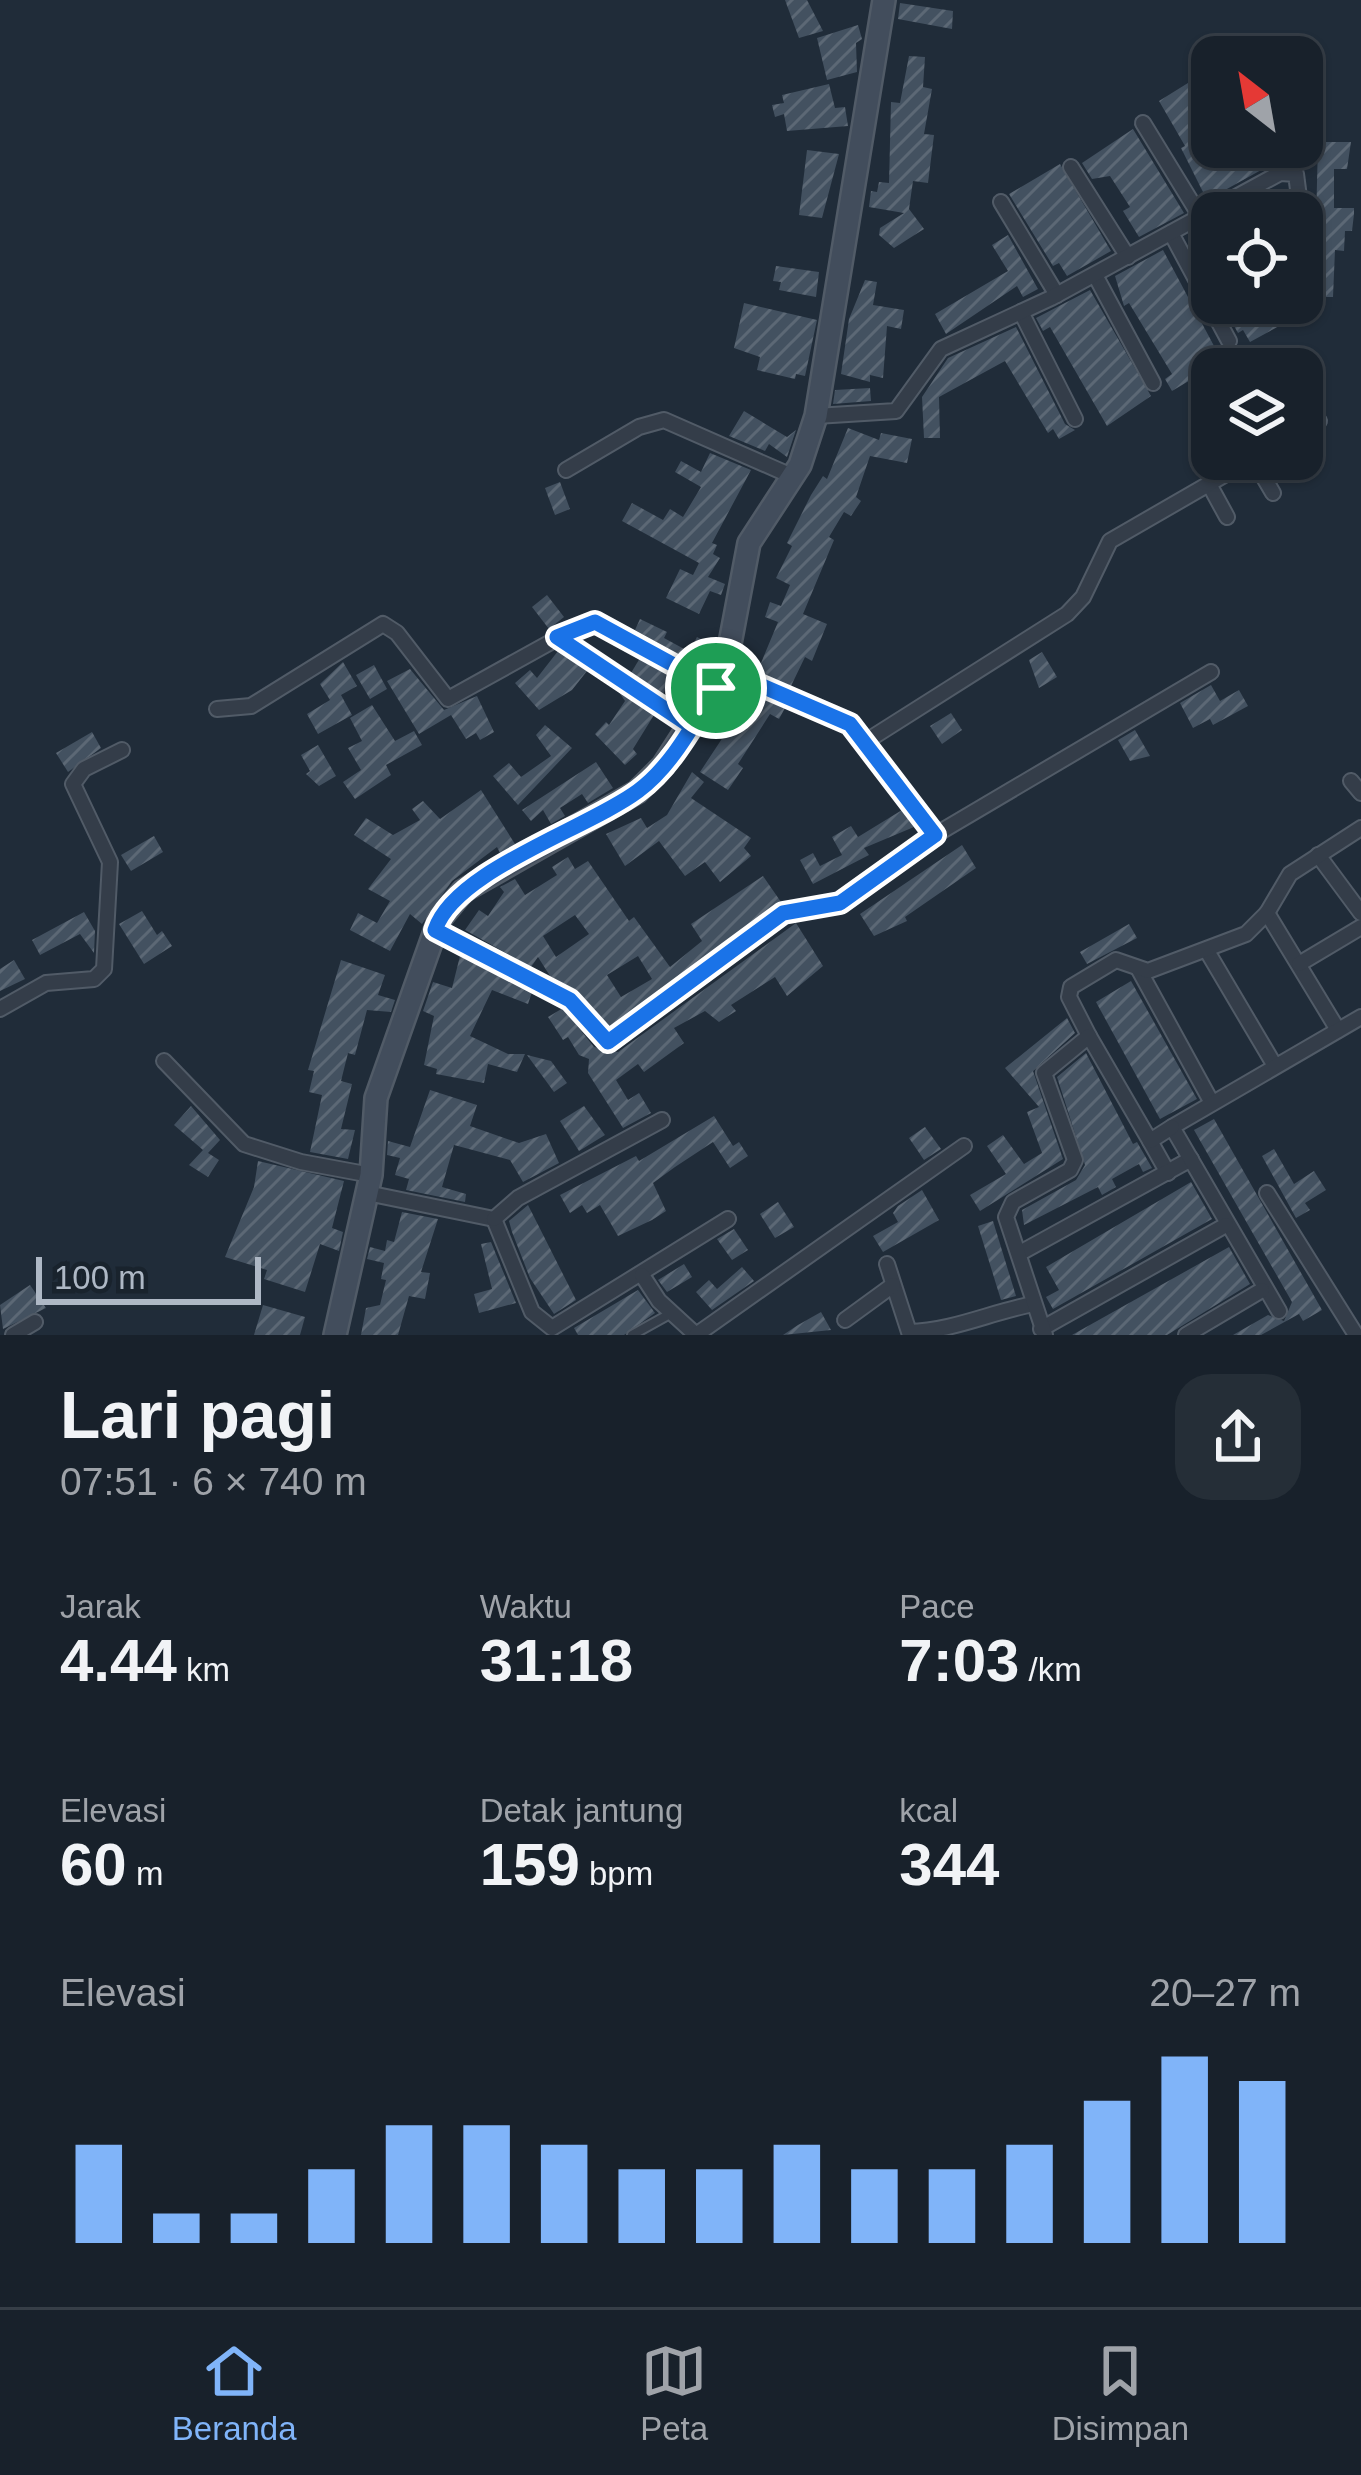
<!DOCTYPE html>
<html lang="id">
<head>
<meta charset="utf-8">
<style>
	body { margin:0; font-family:Helvetica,sans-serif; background:#252e37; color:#f1f3f6; height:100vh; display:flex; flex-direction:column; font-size:45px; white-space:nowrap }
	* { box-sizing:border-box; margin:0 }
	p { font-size:39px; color:#9fa3a9 }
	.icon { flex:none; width:66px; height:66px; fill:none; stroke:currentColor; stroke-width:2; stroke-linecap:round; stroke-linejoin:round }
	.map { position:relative; height:1335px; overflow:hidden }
	.details { display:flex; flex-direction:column; background:#18212b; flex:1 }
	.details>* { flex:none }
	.needle { width:78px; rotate:329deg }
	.controls { position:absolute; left:1191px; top:36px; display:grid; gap:24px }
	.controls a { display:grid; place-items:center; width:132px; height:132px; border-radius:24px; background:#18212b; box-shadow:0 3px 9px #0004,0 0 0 3px #363e47; font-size:60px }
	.scale { position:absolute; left:36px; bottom:30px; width:225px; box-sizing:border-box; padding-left:12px; border:6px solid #aeb8c5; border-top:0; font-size:33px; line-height:42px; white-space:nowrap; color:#aeb8c5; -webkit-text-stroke:9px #19232d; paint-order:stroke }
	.pin { position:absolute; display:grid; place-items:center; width:102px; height:102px; color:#fff; margin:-51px; border:6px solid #fff; border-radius:50%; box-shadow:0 3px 12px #0007 }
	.round { display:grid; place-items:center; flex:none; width:126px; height:126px; border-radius:36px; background:#252e37 }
	.summary { display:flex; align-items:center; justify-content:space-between; height:204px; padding:0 60px }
	h1 { font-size:66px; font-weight:600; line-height:90px }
	.stats { display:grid; grid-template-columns:repeat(3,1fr); gap:18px; height:204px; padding:12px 60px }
	.stats div { display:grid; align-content:center }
	.stats b { font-size:60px; font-weight:600 }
	.stats small { font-size:33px; font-weight:400 }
	.stats p { font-size:33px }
	.chart { height:336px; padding:24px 60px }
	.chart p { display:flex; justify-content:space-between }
	.chart svg { width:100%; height:216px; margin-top:12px; stroke:#80b4f9; stroke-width:6 }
	.menu { display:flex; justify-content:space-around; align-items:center; height:168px; border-top:3px solid #363e47; background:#18212b; font-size:33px; color:#9fa3a9 }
	.menu a { display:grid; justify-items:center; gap:6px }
	.menu .on { color:#80b4f9 }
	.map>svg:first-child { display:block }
	.building { fill:url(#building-hatch); fill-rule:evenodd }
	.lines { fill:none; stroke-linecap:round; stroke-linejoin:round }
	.lane-casing { stroke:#515b67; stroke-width:12 }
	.street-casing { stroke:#515b67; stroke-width:18 }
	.secondary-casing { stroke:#515b67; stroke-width:26 }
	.lane { stroke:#343d49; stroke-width:8 }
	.street { stroke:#343d49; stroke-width:14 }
	.secondary { stroke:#424d5c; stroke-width:21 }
	.route-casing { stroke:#fff; stroke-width:24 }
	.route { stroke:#1a73e8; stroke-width:15 }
</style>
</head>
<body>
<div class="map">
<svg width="1361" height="1335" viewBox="0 0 1361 1335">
	<defs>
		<pattern id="building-hatch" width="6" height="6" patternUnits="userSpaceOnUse" patternTransform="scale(3)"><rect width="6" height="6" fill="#435160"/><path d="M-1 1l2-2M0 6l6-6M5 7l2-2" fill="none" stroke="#5c6875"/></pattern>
	</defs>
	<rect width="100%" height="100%" fill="#202c39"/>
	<g class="building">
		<path d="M785,0h22l16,31 -24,7z"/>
		<path d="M900,3l53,8 -1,18 -54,-10z"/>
		<path d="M858,25l4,14 -6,4 1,29 -30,8 -10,-42z"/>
		<path d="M909,56l16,1 -2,30 9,2 -8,45 10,1 -6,48 -15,-2 -4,28 15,20 -30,19 -15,-13 1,-7 24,-15 -35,-6 2,-16 6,1 2,-10 10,1 2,-81 9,1z"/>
		<path d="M1196,78l16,18v51h37l14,22 -56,31 -26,-52 4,-2 -26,-45z"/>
		<path d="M829,84l6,24 10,-1 3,19 -61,5 -3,-17 -9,3 -3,-12 12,-2 -2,-8z"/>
		<path d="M1133,129l51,84 -45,24 -16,-26 7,-4 -20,-31 -18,3 -10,-16z"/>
		<path d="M1318,142h33l-4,27h-13v39h20v6l-2,17h-7l-1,20 -9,-1 -2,47h-14l-4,-33z"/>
		<path d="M807,150l32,4 -17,64 -23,-3z"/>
		<path d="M1060,164l51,87 -44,25 -8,-13 -6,3 -44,-72z"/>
		<path d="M1212,223v51l-24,-33z"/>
		<path d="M1008,235l30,54 -15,8 -6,-11 -71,48 -11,-20 73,-43 -16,-26z"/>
		<path d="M1163,250l59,111 -50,30 -7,-12 7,-5 -43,-71 -5,3 -9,-30z"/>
		<path d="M776,266l43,6 -3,25 -37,-7 2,-8 -8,-1z"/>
		<path d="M865,280l12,2 -4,23 31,5 -3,19 -14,-3 -4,52 -13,-3v7l-29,-8 8,-55z"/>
		<path d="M1090,290l61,106 -44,30 -57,-99 -7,4 -7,-13z"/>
		<path d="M744,303l73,17 -12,56 -9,-2 -1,5 -38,-9 3,-13 -26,-9z"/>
		<path d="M1221,303h62l9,16 -42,23 -7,-12 -5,3z"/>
		<path d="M1016,327l49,97 10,6 -16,9 -6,-10 -5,4 -43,-72 -66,36 1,41h-16l-2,-41 26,-39z"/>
		<path d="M870,388l1,13 -38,3 2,-14z"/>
		<path d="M744,411l43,26 9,-7 -9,27 -18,-13 -4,7 -36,-15z"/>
		<path d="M848,428l31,12 2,-7 31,6 -5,24 -37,-7 -14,41 5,4 -10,15 -7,-4 -15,25 5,3 -31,74 24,10 -15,37 -7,-4 -14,29 -50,-21 2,-8 18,6 17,-41 -13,-5 5,-15 11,4 9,-21 -14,-7 16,-32 -5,-3 24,-48 12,-19 4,3z"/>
		<path d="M710,453l41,17 -39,73 5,2 -4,9 7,4 -12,19 17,7 -4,11 -11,-4 -11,23 -33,-16 14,-29 13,6 6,-12 -77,-42 10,-18 31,17 7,-11 13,8 18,-30 -26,-15 6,-11 20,11z"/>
		<path d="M560,482l10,27 -15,6 -10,-27z"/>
		<path d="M547,595l17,22 -15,12 -17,-22z"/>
		<path d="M640,619l27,13 -3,6 22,12 -4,6 -47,-26z"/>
		<path d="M697,637l17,9 -6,23 -22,-11z"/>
		<path d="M558,651l29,20 -15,19 -33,20 -24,-27 15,-13 7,8z"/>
		<path d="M1042,652l15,25 -18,11 -10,-28z"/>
		<path d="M640,658l32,19 -9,17 -32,-21z"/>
		<path d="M343,662l14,24 -16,9 11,20 -34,19 -11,-20 23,-14 -10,-16z"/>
		<path d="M374,665l13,24 -17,10 -14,-24z"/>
		<path d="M410,669l34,41 33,-14 17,36 -14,8 -4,-7 -10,6 -15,-24 -32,19 -32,-53z"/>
		<path d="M1211,685l9,16 19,-11 9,16 -35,19 -3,-6 -17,9 -13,-25z"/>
		<path d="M619,692l35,23 -21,34 4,5 -12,11 -30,-31 11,-12 3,3 16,-24z"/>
		<path d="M763,699l22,9 -6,11 -9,-5 -32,50 5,4 -15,22 -28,-18 33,-50 4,3 12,-20 8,5z"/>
		<path d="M372,705l23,36 19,-10 8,14 -36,20 5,10 -36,24 -12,-17 18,-12 -13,-22 14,-7 -12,-23z"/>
		<path d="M951,713l11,17 -20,14 -12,-18z"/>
		<path d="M545,725l27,23 -54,57 -25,-29 16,-13 12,14 30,-21 -15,-21z"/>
		<path d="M1135,730l15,26 -20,5 -12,-21z"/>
		<path d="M92,732l9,16 -33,24 -12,-19z"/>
		<path d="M318,745l18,31 -17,10 -13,-12 4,-3 -9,-16z"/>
		<path d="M596,762l17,26 -25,15 -6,-9 -22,14 5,8 -14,8 -8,-14 -12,11 -9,-11z"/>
		<path d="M692,772l12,10 -13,16 60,40 -7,10 7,8 -31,26 -15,-20 -20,14 -26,-35 -34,25 -19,-32 35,-16 6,10 20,-13z"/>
		<path d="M481,790l34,54 -15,9 -3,-6 -45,34 -30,43 -12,-10 -20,37 -40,-21 8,-17 19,10 13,-22 -22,-12 23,-30 -37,-24 12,-17 27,17 27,-15 -8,-11 11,-8 17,18z"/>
		<path d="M902,810l12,17 -50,21 5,7 -56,29 -13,-24 13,-7 7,13 22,-11 -10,-18 19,-11 7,11z"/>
		<path d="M154,836l9,16 -32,19 -10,-16z"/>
		<path d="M962,845l14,23 -71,49 2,4 -33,15 -14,-22z"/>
		<path d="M568,857l7,12 13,-8 41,60 5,-4 36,50 32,-26 -11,-17 72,-48 18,26 -173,127 -30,-38 -28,-15 -12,-19 -7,10 -66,-37 14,-20 9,6 16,-24 -4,-5 15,-8 10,16 32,-20 -5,-8zM575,915l14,19 -33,23 -13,-21zM638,956l14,23 -31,18 -14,-22z"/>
		<path d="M142,911l15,24 5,-4 10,15 -28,18 -25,-40z"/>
		<path d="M84,912l11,19 -1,22 -14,-19 -40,21 -8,-15z"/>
		<path d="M796,923l27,43 -36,30 -12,-19 -44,28 5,6 -17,11 -14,-11 -31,17 10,15 -40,29 -6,-8 -22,16 12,20 11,-7 12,20 -28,15 -35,-55 1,-14 -10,-4 -11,-18 -5,3 -15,-23 15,-9 31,39 24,5z"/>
		<path d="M1129,924l8,14 -50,26 -7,-12z"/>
		<path d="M460,956l72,36 -4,12 -36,-14 -22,46 38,18h17l-8,18 -29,-8 -4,19 -48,-9 1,-5 -13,-4 10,-49 -11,-5 10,-29 19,6z"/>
		<path d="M14,960l11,19 -25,12v-22z"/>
		<path d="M341,960l44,15 -7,20 17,5 -4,12 -24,-2 -12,45 -7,-2 -7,28 11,3 -11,45 14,1 -7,29 -38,-7 12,-57 -13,-3 5,-21 -6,-1z"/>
		<path d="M1131,981l66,118 -37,20 -64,-117z"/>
		<path d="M1067,1018l8,15 -42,38 30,88 -83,52 -10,-16 36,-21 -19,-28 16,-11 21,29 18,-11 -15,-41 12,-5 -34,-39z"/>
		<path d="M1086,1053l47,91 4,-2 15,26 -9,4 -4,-8 -27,15 4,8 -14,8 -4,-8 -74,38 -2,-15 54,-30 9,-15 -28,-88z"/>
		<path d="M527,1055l24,6 16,22 -13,9z"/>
		<path d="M430,1090l47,15 -7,21 49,17 27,-9 13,29 -36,19 -13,-22 -56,-15 -12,42 24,7 -1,8 -59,-12 3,-11 -14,-4 5,-17 -13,-3 1,-14 22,6z"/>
		<path d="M191,1106l29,34 -12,13 11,7 -11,17 -19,-12 14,-15 -29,-25z"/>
		<path d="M584,1106l21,29 -26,16 -19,-30z"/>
		<path d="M714,1116l19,30 6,-4 9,14 -18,12 -17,-26 -38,25 -22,16 13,28 -14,9 -34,16 -18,-31 -13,8 -5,-8 -12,8 -10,-18 76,-39 3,5z"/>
		<path d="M1214,1119l108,191 -19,11 -4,-7 -38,21h-28l35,-20 16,6 8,-19 -98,-172z"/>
		<path d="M925,1127l16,22 -17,11 -15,-22z"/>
		<path d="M1274,1149l20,35 20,-13 12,19 -21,13 5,7 -14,8 -34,-62z"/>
		<path d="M258,1161l86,20 -12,47 11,4 -4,19 -19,-7 -15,48 -41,-13 3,-9 -42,-13 29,-70z"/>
		<path d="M1191,1182l21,37 -159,90 -7,-12 13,-7 -13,-23z"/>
		<path d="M922,1190l17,30 -56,32 -10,-16 25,-14 -5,-9 5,-7z"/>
		<path d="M778,1202l16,25 -19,11 -15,-24z"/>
		<path d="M528,1205l48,95 -22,14 -24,-36 -18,-46 -3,-11z"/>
		<path d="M402,1212l36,7 -17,53 9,1 -5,26 -16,-3 -11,39h-37l5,-27 14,-3 6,-25 -5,-1 3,-16 -17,-4 3,-12 15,4 2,-11 7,2z"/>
		<path d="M993,1221l23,75 -15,4 -23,-74z"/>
		<path d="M734,1229l14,21 -16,10 -15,-21z"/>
		<path d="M491,1242l25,61 -37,10 -5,-19 18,-5 -11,-45z"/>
		<path d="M1229,1247l21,37 -83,51h-95z"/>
		<path d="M684,1264l8,13 -25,15 -9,-12z"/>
		<path d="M742,1267l12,14 -42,29 -16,-18 13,-12 8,9z"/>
		<path d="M30,1285l16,23 -43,21 -3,-24z"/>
		<path d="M638,1290l17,23 -31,22h-46l-4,-7z"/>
		<path d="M263,1305l42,12 -5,18h-46z"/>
		<path d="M821,1312l10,18 -48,5 15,-10z"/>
	</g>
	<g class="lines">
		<g class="lane-casing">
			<path id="lane" d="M632,1335l36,-20"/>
		</g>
		<g class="street-casing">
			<g id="street">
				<path d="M1207,79l5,6"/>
				<path d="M1143,123l57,93"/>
				<path d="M1260,147l20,26"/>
				<path d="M1071,167l57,90"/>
				<path d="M1245,193l10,20"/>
				<path d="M1001,202l56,93"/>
				<path d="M1171,233l58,108"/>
				<path d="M1302,234v49"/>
				<path d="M1095,275l58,108"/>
				<path d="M1021,312l54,107"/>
				<path d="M816,416l80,-5 45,-62 110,-51 229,-125 16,1 5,39"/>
				<path d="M1302,431l17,-10"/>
				<path d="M1253,459l20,34"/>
				<path d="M566,470l73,-43 25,-7 130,57"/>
				<path d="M1209,484l18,33"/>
				<path d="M557,637l135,90"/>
				<path d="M725,670l125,54 85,111"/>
				<path d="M217,709l34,-3 132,-82 14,9 51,66 139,-77 14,2 115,64"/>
				<path d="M865,742l202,-128 16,-17 27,-56 142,-82"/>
				<path d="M1351,781l10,12"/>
				<path d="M1318,855l43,58"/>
				<path d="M1267,913l71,117"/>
				<path d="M435,930l135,69 32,40 12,2 169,-128 57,-10 95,-68 276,-163"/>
				<path d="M1207,951l68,115"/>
				<path d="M1299,964l62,-37"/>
				<path d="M1139,970l73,133"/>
				<path d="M0,1009l46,-26 48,-4 10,-10 6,-107 -37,-78 11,-15 38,-19"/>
				<path d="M1089,1036l-20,-39 2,-10 45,-27 32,11 98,-37 21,-21 23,-39 71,-46"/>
				<path d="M164,1061l80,83 57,18 70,13"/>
				<path d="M1150,1141l18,32"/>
				<path d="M367,1193l127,26"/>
				<path d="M1267,1193l89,142"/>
				<path d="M494,1219l38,93 20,16 176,-109"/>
				<path d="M494,1219l24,-21 144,-78"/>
				<path d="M1020,1253l171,-94"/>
				<path d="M887,1264l22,68c44,-1 82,-20 125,-28"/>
				<path d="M642,1275l17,26 37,34"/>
				<path d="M1279,1311l-107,-184 189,-110"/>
				<path d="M845,1320l48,-35"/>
				<path d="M1041,1329l185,-104"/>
				<path d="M13,1335l22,-13"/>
				<path d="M696,1335l268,-189"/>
				<path d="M1045,1335l-39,-118 7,-15 57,-32 5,-10 -31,-87 45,-37 61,105 22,-14"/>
				<path d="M1186,1335l76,-45"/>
			</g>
		</g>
		<g class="secondary-casing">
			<path id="secondary" d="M335,1335l36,-160 5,-77 63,-178 24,-29 174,-99 26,-26 62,-96 24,-127 51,-78 16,-49 68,-416"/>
		</g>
		<use href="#lane" class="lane"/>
		<use href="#street" class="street"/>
		<use href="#secondary" class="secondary"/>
	</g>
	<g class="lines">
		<g class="route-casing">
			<path id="route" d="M716,688l-121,-66 -38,15 135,90 33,-57 125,54 85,111 -95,68 -57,10 -175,129 -38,-42 -135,-70c20,-60 152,-101 203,-139 34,-25 56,-68 78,-103"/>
		</g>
		<use href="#route" class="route"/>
	</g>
</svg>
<div class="controls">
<a><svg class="needle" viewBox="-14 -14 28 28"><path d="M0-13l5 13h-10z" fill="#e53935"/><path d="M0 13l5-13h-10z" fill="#9fa3a9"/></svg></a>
<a><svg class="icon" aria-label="locate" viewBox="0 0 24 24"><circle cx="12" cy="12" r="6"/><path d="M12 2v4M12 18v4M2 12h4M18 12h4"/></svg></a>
<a><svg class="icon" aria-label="layers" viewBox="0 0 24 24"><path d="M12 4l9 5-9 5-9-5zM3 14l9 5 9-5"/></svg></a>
</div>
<div class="scale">100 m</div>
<div class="pin" style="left:716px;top:688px;background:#1e9e55"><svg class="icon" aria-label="arrive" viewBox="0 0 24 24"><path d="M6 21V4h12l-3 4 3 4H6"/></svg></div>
</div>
<section class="details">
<div class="summary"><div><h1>Lari pagi</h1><p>07:51 · 6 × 740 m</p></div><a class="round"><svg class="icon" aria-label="share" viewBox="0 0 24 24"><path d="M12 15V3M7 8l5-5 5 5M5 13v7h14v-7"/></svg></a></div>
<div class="stats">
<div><p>Jarak</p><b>4.44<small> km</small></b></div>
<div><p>Waktu</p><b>31:18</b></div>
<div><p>Pace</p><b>7:03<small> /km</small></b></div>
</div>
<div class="stats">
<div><p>Elevasi</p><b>60<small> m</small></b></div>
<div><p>Detak jantung</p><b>159<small> bpm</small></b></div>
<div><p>kcal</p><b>344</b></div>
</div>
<div class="chart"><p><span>Elevasi</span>20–27 m</p>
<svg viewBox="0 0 160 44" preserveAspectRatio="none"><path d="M5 44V24M15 44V38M25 44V38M35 44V29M45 44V20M55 44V20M65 44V24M75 44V29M85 44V29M95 44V24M105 44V29M115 44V29M125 44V24M135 44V15M145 44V6M155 44V11"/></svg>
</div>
</section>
<nav class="menu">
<a class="on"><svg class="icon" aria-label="home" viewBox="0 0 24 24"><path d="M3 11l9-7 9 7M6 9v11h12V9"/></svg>Beranda</a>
<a><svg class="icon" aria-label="map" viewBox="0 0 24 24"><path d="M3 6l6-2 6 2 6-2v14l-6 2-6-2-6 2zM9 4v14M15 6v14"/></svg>Peta</a>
<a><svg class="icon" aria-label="saved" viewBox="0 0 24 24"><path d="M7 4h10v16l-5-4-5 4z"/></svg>Disimpan</a>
</nav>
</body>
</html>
